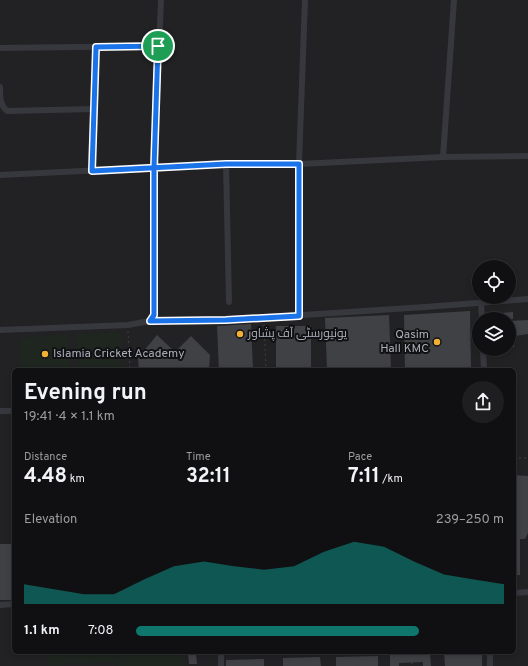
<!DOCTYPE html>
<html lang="en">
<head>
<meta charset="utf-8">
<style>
	body { margin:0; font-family:Overpass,Cairo,sans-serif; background:#1e1e20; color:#f1f3f6; height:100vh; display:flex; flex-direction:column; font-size:15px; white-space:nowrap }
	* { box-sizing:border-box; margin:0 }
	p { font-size:13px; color:#9c9d9f }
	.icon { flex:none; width:22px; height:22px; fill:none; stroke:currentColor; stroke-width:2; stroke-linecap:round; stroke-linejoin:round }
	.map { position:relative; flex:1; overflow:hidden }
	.side { position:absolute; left:12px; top:368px; width:504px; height:286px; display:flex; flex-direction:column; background:#101012; border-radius:6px; box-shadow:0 2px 6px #0003,0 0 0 1px #303032 }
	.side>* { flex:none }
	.fabs { position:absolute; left:472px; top:260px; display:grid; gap:8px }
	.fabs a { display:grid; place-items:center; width:44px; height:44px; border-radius:50%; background:#101012; box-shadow:0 2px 6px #0003,0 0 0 1px #303032; font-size:20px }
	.pin { position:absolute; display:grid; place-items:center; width:34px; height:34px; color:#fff; margin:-17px; border:2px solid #fff; border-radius:50%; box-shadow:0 1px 4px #0007 }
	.round { display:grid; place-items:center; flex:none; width:42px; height:42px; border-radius:21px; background:#1e1e20 }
	.headline { display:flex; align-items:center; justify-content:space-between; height:68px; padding:0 12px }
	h1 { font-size:22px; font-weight:700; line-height:30px }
	.figures { display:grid; grid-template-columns:repeat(3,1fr); gap:6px; height:68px; padding:4px 12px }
	.figures div { display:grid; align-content:center }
	.figures b { font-size:20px; font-weight:700 }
	.figures small { font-size:11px; font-weight:400 }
	.figures p { font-size:11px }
	.chart { height:112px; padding:8px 12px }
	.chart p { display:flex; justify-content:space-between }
	.chart svg { width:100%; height:72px; margin-top:4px; fill:#0f766e; opacity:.7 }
	ul { padding:0 12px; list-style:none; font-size:13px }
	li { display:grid; grid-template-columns:64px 48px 1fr; align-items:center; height:30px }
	li i { height:10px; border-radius:5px; background:#0f766e }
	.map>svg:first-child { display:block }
	.built { fill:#222225; fill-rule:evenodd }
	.green { fill:#1e261f }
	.building { fill:#404145 }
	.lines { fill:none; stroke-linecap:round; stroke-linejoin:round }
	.path { stroke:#3d3f44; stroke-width:1; stroke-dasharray:2 3; stroke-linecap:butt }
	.street { stroke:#37383d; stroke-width:6 }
	.route-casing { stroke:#fff; stroke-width:8 }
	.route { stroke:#1a73e8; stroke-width:5 }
	.poi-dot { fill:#f2b134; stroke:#111113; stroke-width:1.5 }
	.labels { text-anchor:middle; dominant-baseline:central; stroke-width:4; stroke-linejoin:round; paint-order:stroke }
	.poi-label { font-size:12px; fill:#a8adb8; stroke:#111113; text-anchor:start }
</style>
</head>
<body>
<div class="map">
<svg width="528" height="666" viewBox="0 0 528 666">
	<rect width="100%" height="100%" fill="#161618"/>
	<path class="built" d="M0,0h528v666h-528zM479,267h30v30h-30zM479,319h30v30h-30zM14,370h500v282h-500z"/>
	<g class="green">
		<path d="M121,332l1,38h-44l-1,-36z"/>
		<path d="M68,334l3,36h-50l-2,-32z"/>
		<path d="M47,652h136l2,14h-67l-1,-4 -54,2v2h-16z"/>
	</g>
	<g class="building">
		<path d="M470,311l1,59h-66l-1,-55z"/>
		<path d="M513,312v7h-11l-1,-6z"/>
		<path d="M389,315l2,55h-64l-2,-52z"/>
		<path d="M528,320v14l-13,2 -1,11 -5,1v-27z"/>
		<path d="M251,324l2,46h-34l-2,-44z"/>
		<rect x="276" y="326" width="35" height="44"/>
		<path d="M157,335l18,17 16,-16 19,19 -1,15h-70l-1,-12z"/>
		<path d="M514,475l14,1v57l-3,6h-5v36h-6z"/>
		<rect x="0" y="544" width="14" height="56"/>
		<path d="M188,652h8l1,12h-8z"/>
		<path d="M444,652h38v14h-37z"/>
		<path d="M430,653l1,13h-8v-4l-24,1v3h-9v-12z"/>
		<path d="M378,656v10h-42v-9z"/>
		<path d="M320,657l1,9h-38v-8z"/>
		<path d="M264,659v7h-38v-6z"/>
	</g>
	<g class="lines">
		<g class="path">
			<path d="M264,324l2,46"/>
			<path d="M128,331l2,39"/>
			<path d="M514,458h14"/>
			<path d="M412,662v4"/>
			<path d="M358,665v1"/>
		</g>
		<g class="street">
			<path d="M0,48l158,-2"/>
			<path d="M0,87c0,10 0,18 7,24l87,-2 2,-62"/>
			<path d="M443,157l11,-157"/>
			<path d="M226,164l3,138"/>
			<path d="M92,171l2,-62"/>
			<path d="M0,175l226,-11h73l144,-7 85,-1"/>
			<path d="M481,303l1,16"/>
			<path d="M299,316v-152l6,-164"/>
			<path d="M150,321l76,-1 199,-13 103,-8"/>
			<path d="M0,330l128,-5 22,-4 4,-6v-147l7,-168"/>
			<path d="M483,349l1,21"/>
			<path d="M0,411h14"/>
			<path d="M514,593l14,-1"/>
			<path d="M0,605l14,-1"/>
			<path d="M221,652v14"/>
			<path d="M490,652v14"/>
		</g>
	</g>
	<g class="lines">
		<g class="route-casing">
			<path id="route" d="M158,46l-62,1 -4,124 134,-7h73v152l-73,4 -76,1 4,-6v-147l4,-122"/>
		</g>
		<use href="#route" class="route"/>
	</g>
	<g class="poi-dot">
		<circle cx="240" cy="334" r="4"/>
		<circle cx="437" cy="342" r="4"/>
		<circle cx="45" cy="354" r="4"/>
	</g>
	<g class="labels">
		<g class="poi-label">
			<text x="248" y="334">یونیورسٹی آف پشاور</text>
			<text x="429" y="335" text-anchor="end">Qasim<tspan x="429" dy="14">Hall KMC</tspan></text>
			<text x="53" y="354">Islamia Cricket Academy</text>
		</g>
	</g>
</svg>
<div class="fabs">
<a><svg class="icon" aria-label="locate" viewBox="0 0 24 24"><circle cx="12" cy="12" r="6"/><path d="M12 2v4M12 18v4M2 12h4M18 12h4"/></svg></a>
<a><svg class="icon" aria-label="layers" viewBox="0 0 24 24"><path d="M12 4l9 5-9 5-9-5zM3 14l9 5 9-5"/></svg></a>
</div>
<div class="pin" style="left:158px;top:46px;background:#1e9e55"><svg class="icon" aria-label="arrive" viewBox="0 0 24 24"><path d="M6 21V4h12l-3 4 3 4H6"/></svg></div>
<section class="side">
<div class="headline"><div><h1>Evening run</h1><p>19:41 · 4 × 1.1 km</p></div><a class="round"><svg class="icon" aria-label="share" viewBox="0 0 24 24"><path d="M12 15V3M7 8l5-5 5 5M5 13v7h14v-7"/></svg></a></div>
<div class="figures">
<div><p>Distance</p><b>4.48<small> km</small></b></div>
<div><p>Time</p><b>32:11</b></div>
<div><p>Pace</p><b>7:11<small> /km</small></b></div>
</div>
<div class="chart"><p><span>Elevation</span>239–250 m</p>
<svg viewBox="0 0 160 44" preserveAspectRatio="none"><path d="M0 44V32L10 35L20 38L30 38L40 29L50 21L60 18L70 21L80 23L90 21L100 12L110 6L120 9L130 18L140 26L150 29L160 32V44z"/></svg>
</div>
<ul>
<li><b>1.1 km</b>7:08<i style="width:77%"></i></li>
</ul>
</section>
</div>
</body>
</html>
